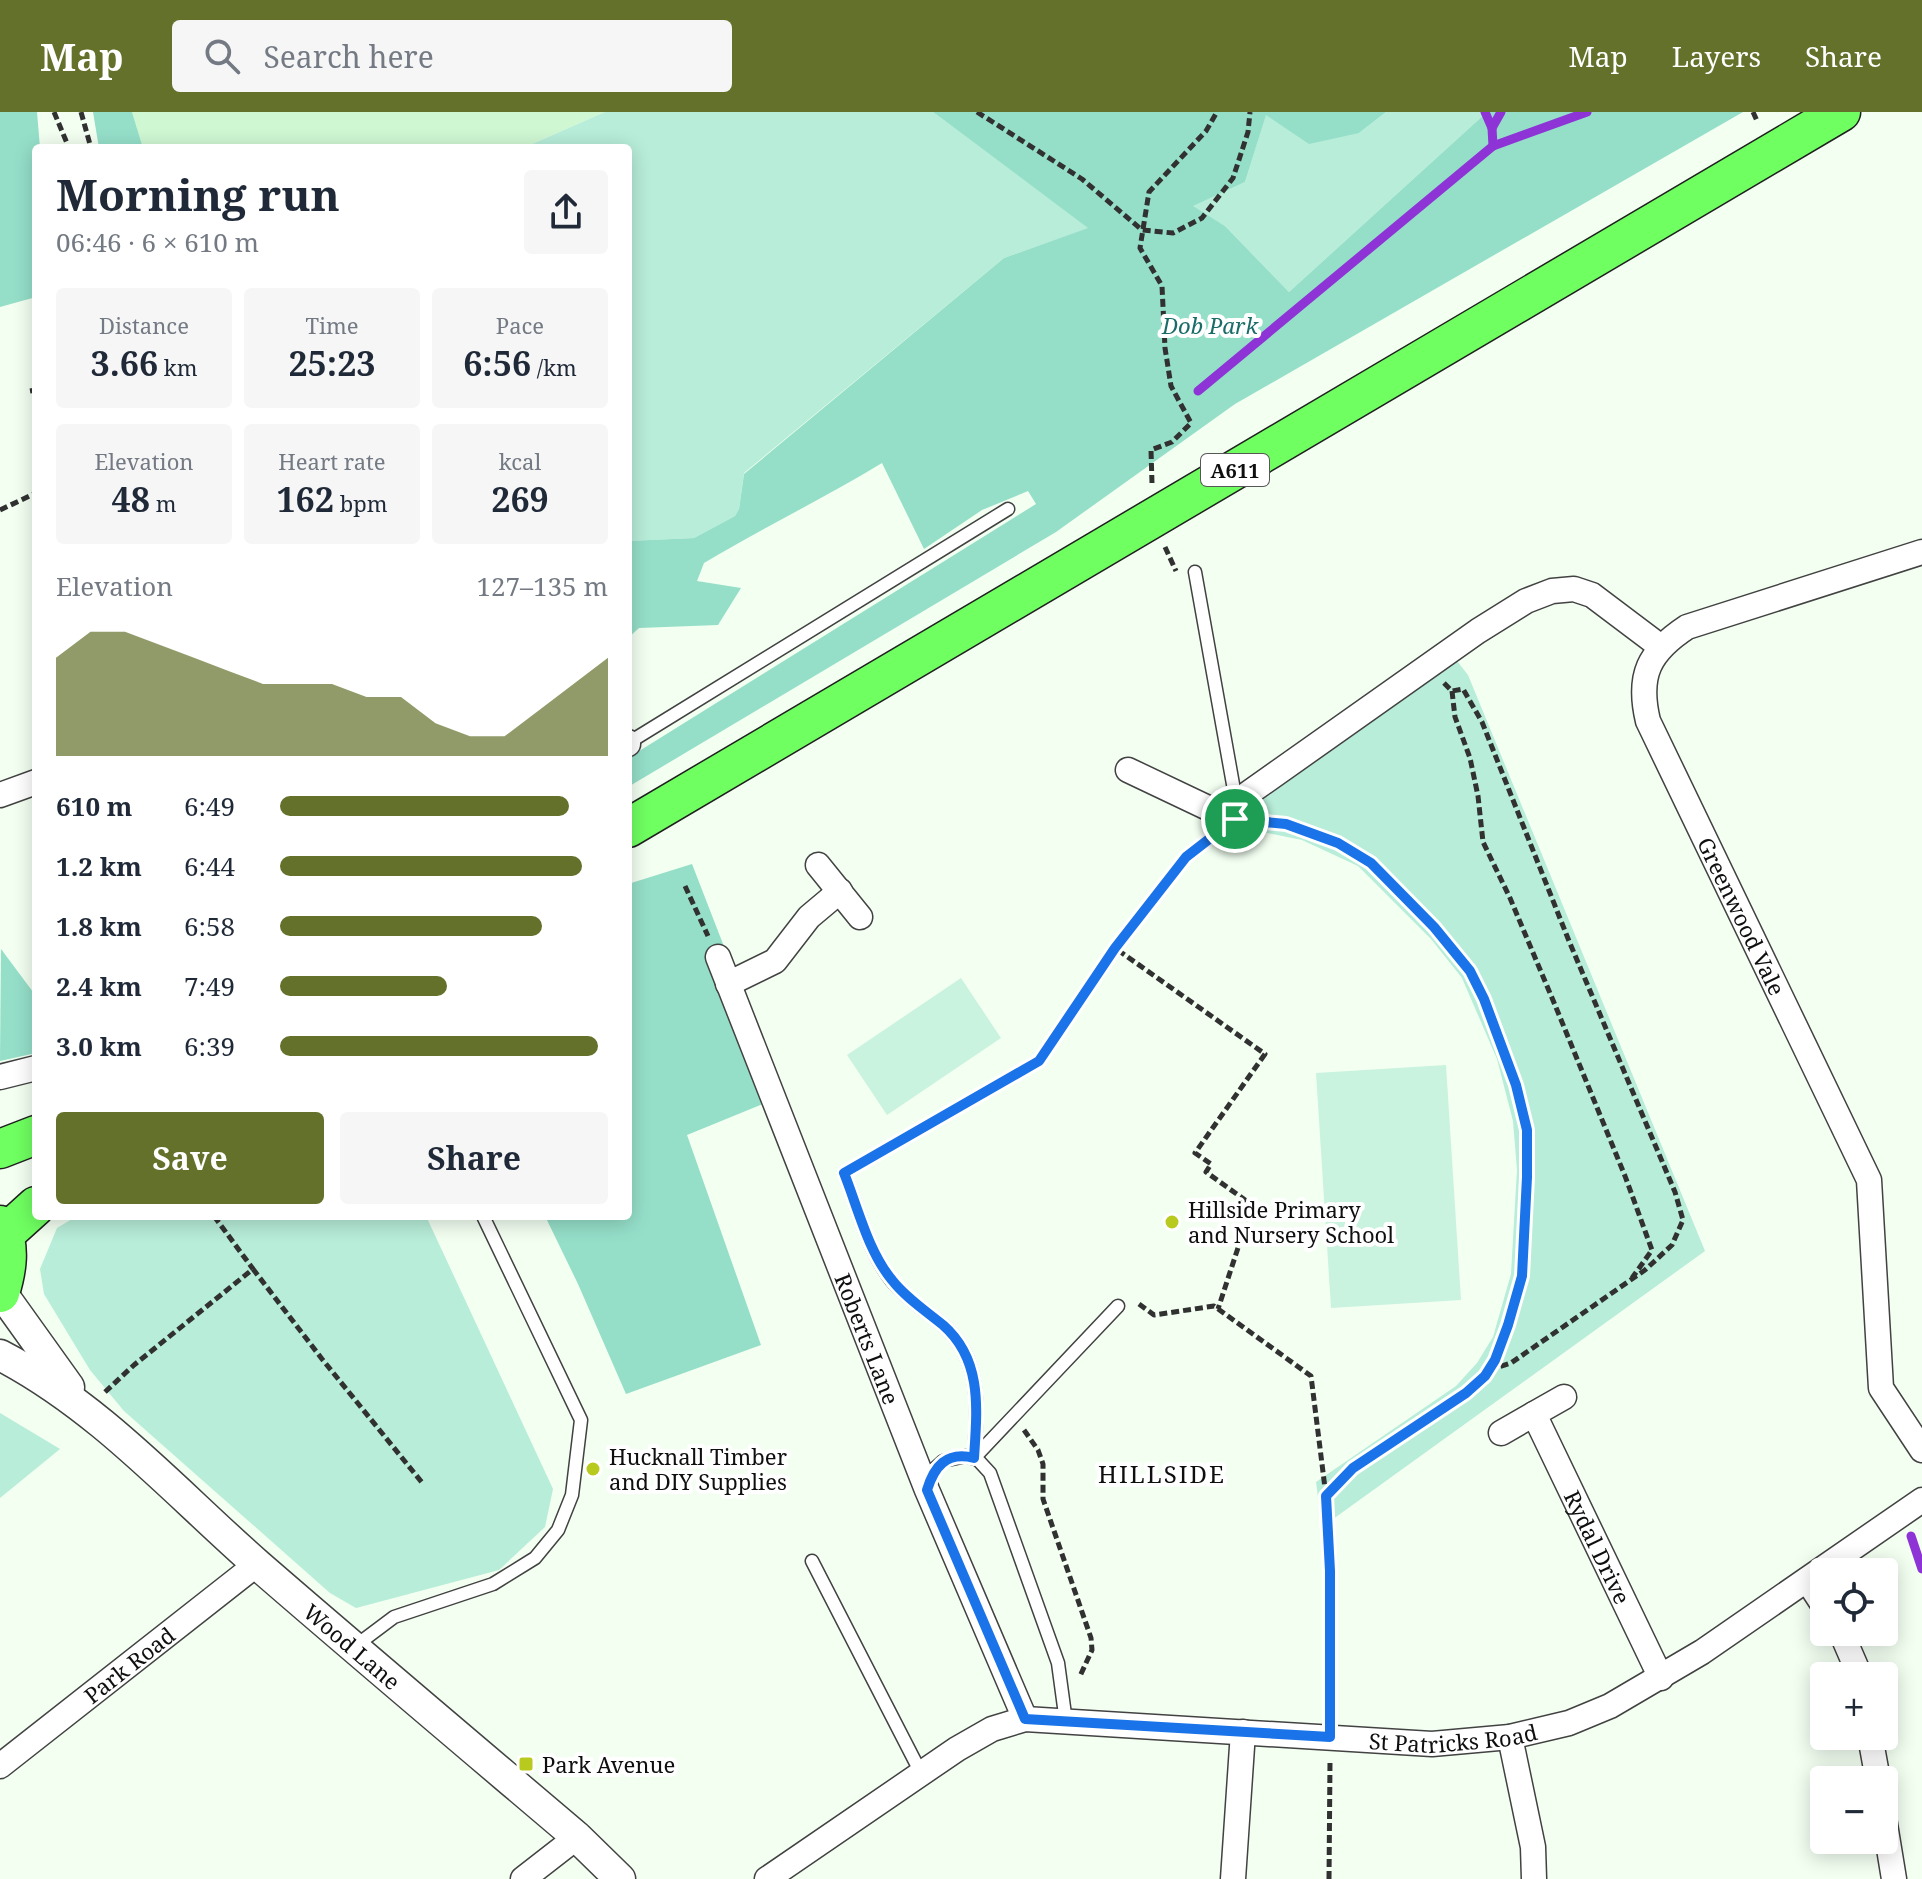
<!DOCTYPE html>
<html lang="en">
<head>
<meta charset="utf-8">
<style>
	body { margin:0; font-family:"Noto Serif",serif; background:#f6f6f7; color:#1f2937; height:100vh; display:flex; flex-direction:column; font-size:30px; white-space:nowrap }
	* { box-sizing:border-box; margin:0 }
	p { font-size:26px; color:#747a83 }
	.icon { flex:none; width:44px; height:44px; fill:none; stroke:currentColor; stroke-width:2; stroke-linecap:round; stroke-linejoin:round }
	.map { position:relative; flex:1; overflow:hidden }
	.side { position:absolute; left:32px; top:32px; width:600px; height:1076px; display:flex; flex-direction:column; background:#fff; border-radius:8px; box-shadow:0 4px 20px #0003 }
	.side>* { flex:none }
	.buttons { position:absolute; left:1810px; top:1446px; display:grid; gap:16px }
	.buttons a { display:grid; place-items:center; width:88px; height:88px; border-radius:8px; background:#fff; box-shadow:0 4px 20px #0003; font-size:40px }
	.pin { position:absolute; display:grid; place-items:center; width:68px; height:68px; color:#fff; margin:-34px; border:4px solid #fff; border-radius:50%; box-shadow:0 2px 8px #0007 }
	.round { display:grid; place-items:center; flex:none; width:84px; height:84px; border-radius:8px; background:#f6f6f7 }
	.head { display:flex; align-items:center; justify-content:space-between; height:136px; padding:0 24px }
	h1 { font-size:44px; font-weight:700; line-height:60px }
	.stats { display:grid; grid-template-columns:repeat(3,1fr); gap:12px; height:136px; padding:8px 24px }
	.stats div { display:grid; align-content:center; border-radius:8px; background:#f6f6f7; text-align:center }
	.stats b { font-size:34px; font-weight:700 }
	.stats small { font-size:22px; font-weight:400 }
	.stats p { font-size:22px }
	.chart { height:224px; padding:16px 24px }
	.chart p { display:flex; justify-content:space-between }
	.chart svg { width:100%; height:144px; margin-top:8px; fill:#63712b; opacity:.7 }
	.action { display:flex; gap:16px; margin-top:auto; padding:16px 24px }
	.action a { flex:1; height:92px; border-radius:8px; background:#63712b; color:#fff; font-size:32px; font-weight:700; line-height:92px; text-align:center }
	.action a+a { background:#f6f6f7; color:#1f2937 }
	ul { padding:0 24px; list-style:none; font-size:26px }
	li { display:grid; grid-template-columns:128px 96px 1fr; align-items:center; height:60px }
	li i { height:20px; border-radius:10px; background:#63712b }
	header { display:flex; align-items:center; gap:48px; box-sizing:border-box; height:112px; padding:0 40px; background:#63712b; color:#fff }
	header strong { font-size:38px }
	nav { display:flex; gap:44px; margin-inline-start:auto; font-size:28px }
	.search { width:560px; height:72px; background:#f6f6f7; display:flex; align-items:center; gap:20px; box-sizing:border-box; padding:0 28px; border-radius:8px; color:#747a83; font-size:30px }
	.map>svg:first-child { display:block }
	.farmland { fill:#cff7d2 }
	.green { fill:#b7edd9 }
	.forest { fill:#95dfc9 }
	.pitch { fill:#caf3df }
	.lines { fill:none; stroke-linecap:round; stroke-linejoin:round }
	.stream { stroke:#8e34d7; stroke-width:9 }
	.service-casing { stroke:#424242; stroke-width:15 }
	.minor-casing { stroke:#424242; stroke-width:27 }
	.tertiary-casing { stroke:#424242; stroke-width:33 }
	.primary-casing { stroke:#202020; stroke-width:41 }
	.path { stroke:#313131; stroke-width:5; stroke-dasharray:8 4; stroke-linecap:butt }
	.service { stroke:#fff; stroke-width:12 }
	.minor { stroke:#fff; stroke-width:24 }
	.tertiary { stroke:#fff; stroke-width:30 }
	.primary { stroke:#6fff61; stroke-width:38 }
	.route-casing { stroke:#fff; stroke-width:16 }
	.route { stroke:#1a73e8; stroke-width:10 }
	.poi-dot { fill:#b7ca1d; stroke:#fff; stroke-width:3 }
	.labels { text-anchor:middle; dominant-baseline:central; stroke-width:8; stroke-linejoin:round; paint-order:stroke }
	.shield { fill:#fff; stroke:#575757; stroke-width:2 }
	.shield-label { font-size:20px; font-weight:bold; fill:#0f0f0f }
	.park-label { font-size:22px; font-style:italic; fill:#1a6c68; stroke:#fff }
	.street-label { font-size:22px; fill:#0f0f0f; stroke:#fff }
	.poi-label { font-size:22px; fill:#0f0f0f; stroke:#fff; text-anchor:start }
	.neighbourhood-label { font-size:24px; letter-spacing:2px; fill:#0f0f0f; stroke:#fff }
</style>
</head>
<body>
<header>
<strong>Map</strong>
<div class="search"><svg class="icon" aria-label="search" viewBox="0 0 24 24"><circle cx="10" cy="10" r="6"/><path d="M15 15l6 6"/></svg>Search here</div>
<nav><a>Map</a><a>Layers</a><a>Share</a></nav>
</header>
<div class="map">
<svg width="1922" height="1767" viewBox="0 0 1922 1767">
	<rect width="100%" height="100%" fill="#f2fff1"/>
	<path class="farmland" d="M132,0h473l-82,36h-380z"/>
	<g class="green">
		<path d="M605,0h328l156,116 -85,30 -260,215 -5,36 -4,7 -41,22 -66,3v-393h-105z"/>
		<path d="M1386,0h101l-198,180 -64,-66 -33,-20 53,-24 21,-68 93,19z"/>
		<path d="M1457,549l11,14 237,576 -383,276 -6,-45 140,-96 21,-23 16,-26 18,-63 6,-104 -4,-49 -16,-62 -35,-81 -31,-39 -73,-73 -56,-26 -75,-15z"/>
		<path d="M77,1104h349l127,273 -8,38 -46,43 -143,38 -26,-15 -206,-182 -34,-41 -46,-76 -4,-25 17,-41z"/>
		<path d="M0,1301l60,36 -60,49z"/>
	</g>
	<g class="forest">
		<path d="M0,0h37l3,36h-4v149l-36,10z"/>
		<path d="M93,0h39l11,36h-44z"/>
		<path d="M933,0h453l-27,21 -50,11 -43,-29 -21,67 -52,24 32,20 64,66 198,-180h256l-508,292 -179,128 -428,255v-29l408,-254 -8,-13 -46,19 -58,39 -42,-86c-58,35 -119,65 -178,100l-7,18 44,7 -23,37 -79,3 -11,10v-97l66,-3 41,-22 4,-7 5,-35 260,-216 84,-30z"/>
		<path d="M692,752l90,232 -95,39 74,210 -135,49 -48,-110 -33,-68h83v-332z"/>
		<path d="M1,837l35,47v57l-36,8z"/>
	</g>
	<g class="pitch">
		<path d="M961,866l40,60 -114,77 -40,-60z"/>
		<path d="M1446,953l15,235 -130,8 -15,-235z"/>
	</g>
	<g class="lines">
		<g class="stream">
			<path d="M1485,0l7,16 1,18 94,-34"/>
			<path d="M1492,16l9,-16"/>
			<path d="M1198,279l295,-245"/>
			<path d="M1911,1424l11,33"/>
		</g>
		<g class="service-casing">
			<g id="service">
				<path d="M1195,460l41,229"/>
				<path d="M628,631l380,-234"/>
				<path d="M844,1061c14,35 24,78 48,108 14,17 34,30 51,44 40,35 34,85 31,133"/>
				<path d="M975,1345l143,-151"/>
				<path d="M928,1375l5,-17 10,-9 23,-5 12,4 12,13 68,190 8,59"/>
				<path d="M812,1449l109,212"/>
				<path d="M354,1535l40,-30 99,-33 42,-26 23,-28 14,-35 9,-75 -98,-204"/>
			</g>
		</g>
		<g class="minor-casing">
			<g id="minor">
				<path id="s1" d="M1922,440l-235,75c-38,25 -50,48 -39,94l221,459 12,208 41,62"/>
				<path d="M628,630v2"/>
				<path d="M1128,658l80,38h16l12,-6 242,-171 48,-30 26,-10 22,-2 18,6 69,52"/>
				<path d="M0,683l36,-13"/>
				<path d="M818,753l42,52"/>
				<path id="s2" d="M718,845l209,533 98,229"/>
				<path d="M728,872l47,-23 34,-44 31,-26"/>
				<path d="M0,965l36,-9"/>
				<path id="s3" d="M1564,1285l-30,17 127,264"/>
				<path d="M1501,1321l33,-19"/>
				<path d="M1807,1468l17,26"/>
				<path d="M1841,1520l19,44"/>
				<path d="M1870,1624l8,44"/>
				<path d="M1510,1625l23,110 1,32"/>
				<path id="s4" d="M0,1654l257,-202"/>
				<path d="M1884,1706l10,61"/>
				<path d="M523,1767l54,-42"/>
				<path id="s5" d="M767,1767l190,-130 35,-20 33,-10 407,25 78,-7 59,-14 41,-17 92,-54 220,-152"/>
				<path d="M1233,1767l10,-147"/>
			</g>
		</g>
		<g class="tertiary-casing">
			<g id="tertiary">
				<path d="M1,1180l68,95"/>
				<path id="s6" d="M0,1243c100,52 175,137 258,210 106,92 213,182 319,272l43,42"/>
			</g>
		</g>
		<g class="primary-casing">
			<g id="primary">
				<path d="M628,716l1213,-716"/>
				<path d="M0,1037l36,-14"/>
				<path d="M0,1113c11,22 7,45 0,68"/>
				<path d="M5,1122l31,-28"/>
			</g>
		</g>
		<g class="path">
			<path d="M54,0l15,36"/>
			<path d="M81,0l10,36"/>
			<path d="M977,0l105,67 60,51 31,3 29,-15 31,-40 15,-46 2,-20"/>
			<path d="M1753,0l5,11"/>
			<path d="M30,279l6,-1"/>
			<path d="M1152,371l-1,-33 21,-8 19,-19 -20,-37 -6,-38 -3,-62 -22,-38 9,-56 57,-61 11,-19"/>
			<path d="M0,398l36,-17"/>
			<path d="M1165,435l11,24"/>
			<path d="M1444,571l8,8 11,-2 19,33 87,219 106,251 8,28 -11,25 -27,25 -134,93 -22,7"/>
			<path d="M1452,579l3,26 15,41 8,38 5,46 27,56 45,107 70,171 27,74 -20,28"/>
			<path d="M1252,709c38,5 69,11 103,31 19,12 34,29 49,45 23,23 46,46 65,72 23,34 50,118 57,159 5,32 0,66 -1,97 -3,46 -9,94 -30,135 -13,26 -40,40 -63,56 -37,24 -76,46 -106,80l4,75v141"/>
			<path d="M1215,722l-29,23 -71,91 150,106 -70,99 16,11 -5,8 46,33 -34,104"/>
			<path d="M685,774l23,50"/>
			<path d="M859,1052l180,-103 76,-113"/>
			<path d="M214,1104l39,53"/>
			<path d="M1139,1192l15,11 60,-9 97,70 15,120"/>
			<path d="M105,1280l29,-27 119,-96 69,90 102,126"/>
			<path d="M1024,1318l14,20 5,14v35l48,139 1,12 -12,26"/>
			<path d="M1329,1767l1,-117"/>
		</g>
		<use href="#service" class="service"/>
		<use href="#minor" class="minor"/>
		<use href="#tertiary" class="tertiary"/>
		<use href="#primary" class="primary"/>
	</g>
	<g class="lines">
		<g class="route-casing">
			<path id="route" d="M1235,707l51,5 52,19 33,20 63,64 36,44 14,28 32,86 11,45v47l-5,99 -14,49 -13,35 -10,16 -19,17 -113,75 -27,28 4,75v166l-305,-18 -98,-229c7,-23 19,-39 47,-32 3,-48 9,-98 -31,-133 -17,-14 -37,-27 -51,-45 -24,-29 -34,-72 -48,-107l195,-112 76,-113 71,-91z"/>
		</g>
		<use href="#route" class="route"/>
	</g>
	<g class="poi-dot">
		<circle cx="1172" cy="1110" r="8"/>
		<circle cx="593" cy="1357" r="8"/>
		<rect x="518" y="1644" width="16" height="16" rx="4"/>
	</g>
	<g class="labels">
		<rect class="shield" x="1201" y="342" width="68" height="32" rx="6"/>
		<g class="shield-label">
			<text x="1235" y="358">A611</text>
		</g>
		<g class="park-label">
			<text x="1210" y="213">Dob Park</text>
		</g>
		<g class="street-label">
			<text stroke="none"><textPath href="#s1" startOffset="574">Greenwood Vale</textPath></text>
			<text stroke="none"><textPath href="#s2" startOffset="410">Roberts Lane</textPath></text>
			<text stroke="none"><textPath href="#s3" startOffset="182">Rydal Drive</textPath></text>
			<text stroke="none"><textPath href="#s6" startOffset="458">Wood Lane</textPath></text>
			<text stroke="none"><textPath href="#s4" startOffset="164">Park Road</textPath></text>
			<text stroke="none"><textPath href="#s5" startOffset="734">St Patricks Road</textPath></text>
		</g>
		<g class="poi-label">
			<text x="1188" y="1097">Hillside Primary<tspan x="1188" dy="25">and Nursery School</tspan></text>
			<text x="609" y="1344">Hucknall Timber<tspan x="609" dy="25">and DIY Supplies</tspan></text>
			<text x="542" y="1652">Park Avenue</text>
		</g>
		<g class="neighbourhood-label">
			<text x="1162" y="1361">HILLSIDE</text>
		</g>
	</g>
</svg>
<div class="buttons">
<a><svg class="icon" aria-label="locate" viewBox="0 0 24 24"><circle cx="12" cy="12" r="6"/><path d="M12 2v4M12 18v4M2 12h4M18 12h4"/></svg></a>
<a>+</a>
<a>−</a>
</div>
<div class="pin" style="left:1235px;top:707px;background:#1e9e55"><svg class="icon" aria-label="arrive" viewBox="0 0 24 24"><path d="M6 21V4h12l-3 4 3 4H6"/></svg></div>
<section class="side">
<div class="head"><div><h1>Morning run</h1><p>06:46 · 6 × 610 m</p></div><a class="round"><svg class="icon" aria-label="share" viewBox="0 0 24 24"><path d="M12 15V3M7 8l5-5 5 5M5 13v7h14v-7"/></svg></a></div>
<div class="stats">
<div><p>Distance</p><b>3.66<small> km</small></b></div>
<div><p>Time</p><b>25:23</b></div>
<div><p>Pace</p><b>6:56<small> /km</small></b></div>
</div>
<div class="stats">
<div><p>Elevation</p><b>48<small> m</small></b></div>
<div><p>Heart rate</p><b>162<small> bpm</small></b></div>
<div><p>kcal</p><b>269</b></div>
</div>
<div class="chart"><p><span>Elevation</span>127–135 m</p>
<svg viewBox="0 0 160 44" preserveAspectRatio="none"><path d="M0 44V14L10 6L20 6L30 10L40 14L50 18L60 22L70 22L80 22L90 26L100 26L110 34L120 38L130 38L140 30L150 22L160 14V44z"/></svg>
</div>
<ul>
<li><b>610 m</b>6:49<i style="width:88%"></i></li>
<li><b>1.2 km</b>6:44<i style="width:92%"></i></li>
<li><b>1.8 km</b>6:58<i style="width:80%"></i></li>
<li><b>2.4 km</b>7:49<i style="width:51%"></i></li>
<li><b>3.0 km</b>6:39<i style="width:97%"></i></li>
</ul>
<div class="action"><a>Save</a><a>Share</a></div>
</section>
</div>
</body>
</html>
